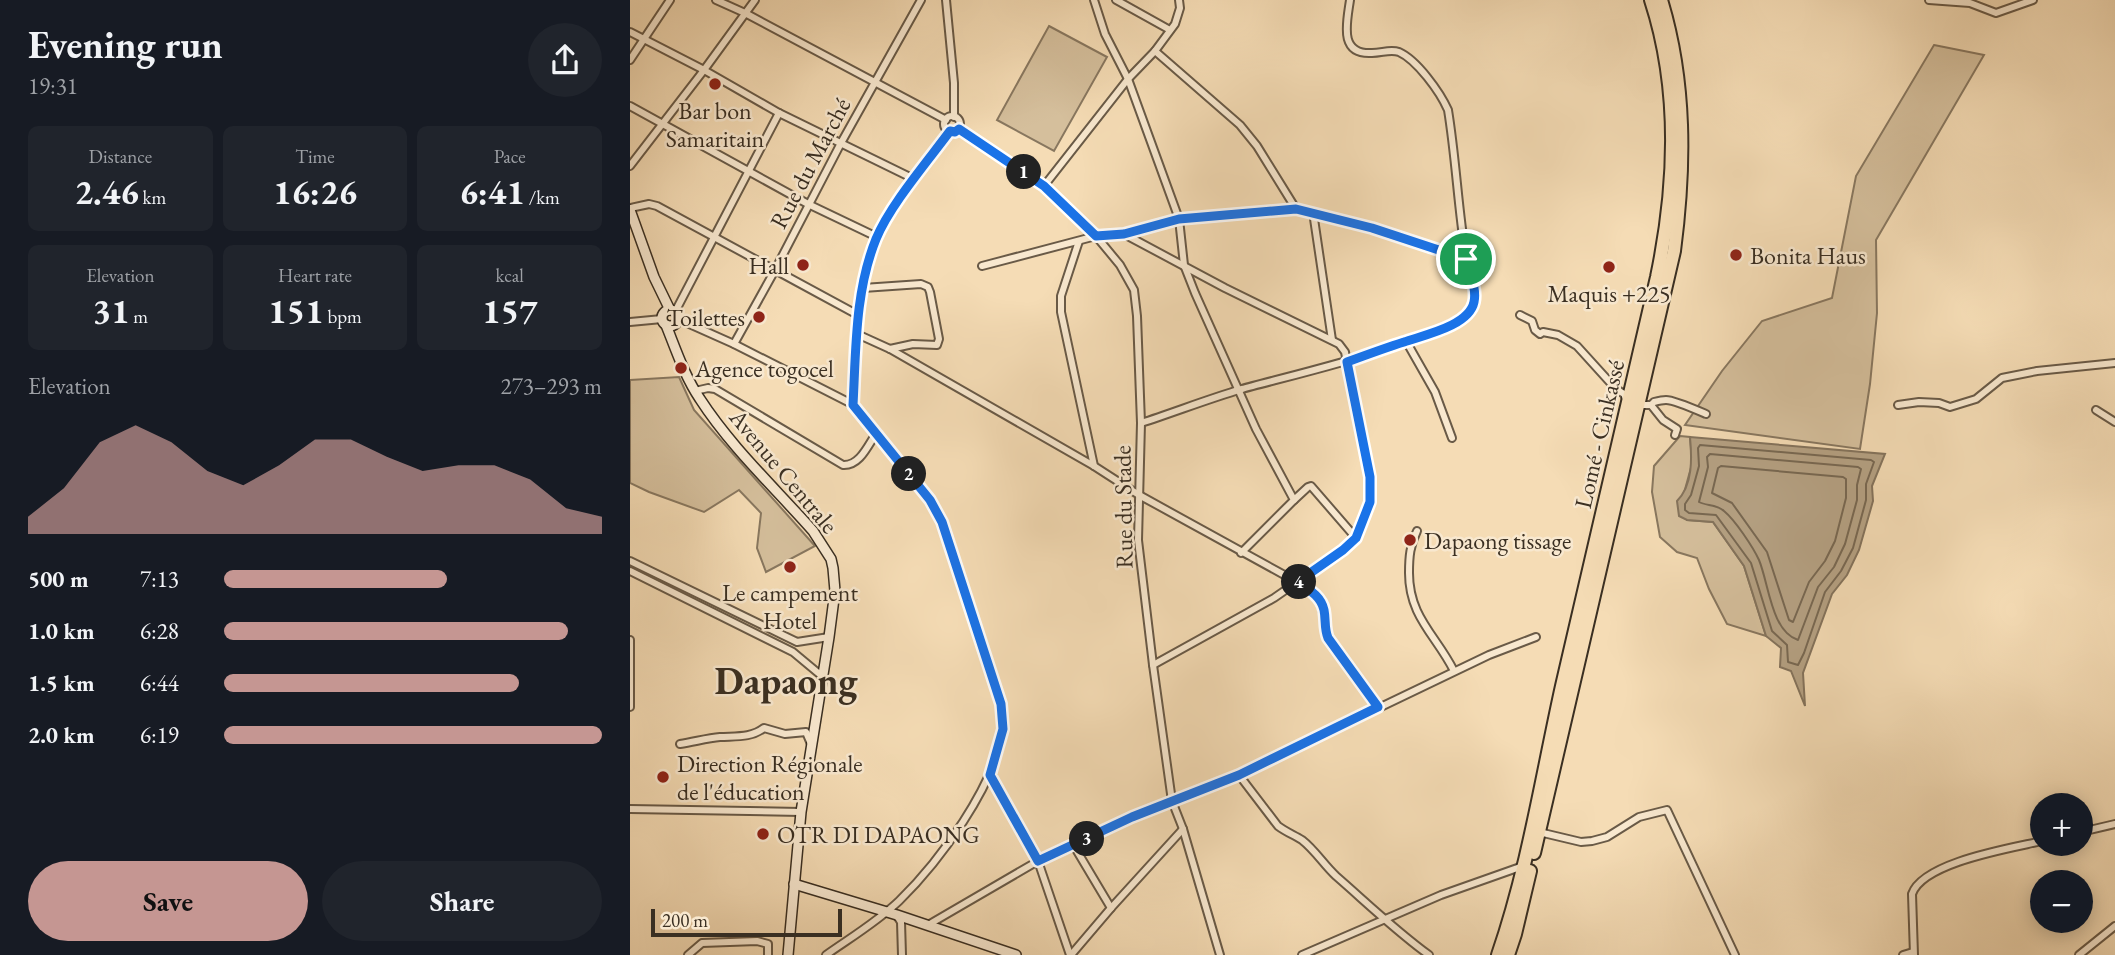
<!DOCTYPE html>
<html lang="en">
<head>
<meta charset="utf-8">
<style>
	body { margin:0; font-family:"EB Garamond",serif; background:#20242c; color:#f1f3f6; height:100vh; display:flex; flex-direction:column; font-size:26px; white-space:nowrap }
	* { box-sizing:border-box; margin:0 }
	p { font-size:23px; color:#9ea1a6 }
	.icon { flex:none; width:38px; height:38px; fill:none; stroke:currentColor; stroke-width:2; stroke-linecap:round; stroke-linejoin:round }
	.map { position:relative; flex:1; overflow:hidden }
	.panel { display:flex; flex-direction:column; background:#171b24; width:630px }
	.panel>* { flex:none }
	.buttons { position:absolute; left:1400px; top:793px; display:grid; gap:14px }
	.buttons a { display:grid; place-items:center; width:63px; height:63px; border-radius:50%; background:#171b24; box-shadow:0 4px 18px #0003; font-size:35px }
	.scale { position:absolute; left:21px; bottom:18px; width:191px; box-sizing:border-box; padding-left:7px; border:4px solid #3a2f22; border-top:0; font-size:19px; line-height:24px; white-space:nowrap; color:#3a2f22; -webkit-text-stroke:5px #f8e8cf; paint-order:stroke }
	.pin { position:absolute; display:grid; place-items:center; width:60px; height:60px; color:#fff; margin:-30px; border:4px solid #fff; border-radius:50%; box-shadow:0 2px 7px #0007 }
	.km { position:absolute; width:35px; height:35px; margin:-18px; border-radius:50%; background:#222; color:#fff; font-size:19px; line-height:35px; text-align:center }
	.round { display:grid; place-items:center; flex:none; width:74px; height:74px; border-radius:37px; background:#20242c }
	.headline { display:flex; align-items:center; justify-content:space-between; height:119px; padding:0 28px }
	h1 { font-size:38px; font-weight:700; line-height:52px }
	.stats { display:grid; grid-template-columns:repeat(3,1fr); gap:10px; height:119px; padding:7px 28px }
	.stats div { display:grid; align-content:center; border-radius:10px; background:#20242c; text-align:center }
	.stats b { font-size:35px; font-weight:700 }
	.stats small { font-size:19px; font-weight:400 }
	.stats p { font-size:19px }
	.chart { height:196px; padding:14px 28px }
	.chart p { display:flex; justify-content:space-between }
	.chart svg { width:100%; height:126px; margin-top:7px; fill:#c59692; opacity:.7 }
	.button { display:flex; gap:14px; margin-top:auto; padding:14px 28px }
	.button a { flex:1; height:80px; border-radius:42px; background:#c59692; color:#111; font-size:28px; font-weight:700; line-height:80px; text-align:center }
	.button a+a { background:#20242c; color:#f1f3f6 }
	ul { padding:0 28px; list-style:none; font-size:23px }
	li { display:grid; grid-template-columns:112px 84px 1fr; align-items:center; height:52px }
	li i { height:18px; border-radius:9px; background:#c59692 }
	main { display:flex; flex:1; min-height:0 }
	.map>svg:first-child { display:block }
	.green { fill:#d5bf9c; stroke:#88775f; stroke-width:2 }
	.water { fill:#b5a183; stroke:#84735c; stroke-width:2 }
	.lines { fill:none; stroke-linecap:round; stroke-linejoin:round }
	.shore { stroke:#786852; stroke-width:2 }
	.street-casing { stroke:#695a47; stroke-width:10 }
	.secondary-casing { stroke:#3a2f22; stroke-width:12 }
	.highway-casing { stroke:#3a2f22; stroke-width:16 }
	.street { stroke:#f8e8cf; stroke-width:6 }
	.secondary { stroke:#f8e8cf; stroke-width:9 }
	.highway { stroke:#f5dcb5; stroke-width:12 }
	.route-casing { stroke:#fff; stroke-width:14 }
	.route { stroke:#1a73e8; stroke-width:9 }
	.poi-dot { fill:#8f2418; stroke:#f8e8cf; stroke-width:2.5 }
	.labels { text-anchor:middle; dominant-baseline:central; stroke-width:5; stroke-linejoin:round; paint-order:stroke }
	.poi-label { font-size:24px; fill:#3a2f22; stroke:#f8e8cf; text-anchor:start }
	.street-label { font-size:24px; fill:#3a2f22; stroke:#f8e8cf }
	.town-label { font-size:38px; font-weight:bold; fill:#3a2f22; stroke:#f8e8cf }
</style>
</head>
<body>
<main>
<section class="panel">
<div class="headline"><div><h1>Evening run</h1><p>19:31</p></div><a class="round"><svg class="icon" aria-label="share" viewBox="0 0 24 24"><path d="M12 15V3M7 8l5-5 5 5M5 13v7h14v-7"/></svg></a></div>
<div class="stats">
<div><p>Distance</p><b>2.46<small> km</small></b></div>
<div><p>Time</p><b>16:26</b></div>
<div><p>Pace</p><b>6:41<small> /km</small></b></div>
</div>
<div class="stats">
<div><p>Elevation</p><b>31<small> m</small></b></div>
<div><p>Heart rate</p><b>151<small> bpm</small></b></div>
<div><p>kcal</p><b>157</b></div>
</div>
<div class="chart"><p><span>Elevation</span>273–293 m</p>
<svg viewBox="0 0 160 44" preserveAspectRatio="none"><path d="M0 44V38L10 28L20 12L30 6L40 12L50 22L60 27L70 20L80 11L90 11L100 17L110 22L120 20L130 20L140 25L150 35L160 38V44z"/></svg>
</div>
<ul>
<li><b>500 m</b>7:13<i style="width:59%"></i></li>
<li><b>1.0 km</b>6:28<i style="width:91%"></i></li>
<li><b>1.5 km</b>6:44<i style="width:78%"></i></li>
<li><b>2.0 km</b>6:19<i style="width:100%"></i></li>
</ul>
<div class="button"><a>Save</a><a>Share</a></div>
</section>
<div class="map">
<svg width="1485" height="955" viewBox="0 0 1485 955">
	<rect width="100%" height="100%" fill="#f5dcb5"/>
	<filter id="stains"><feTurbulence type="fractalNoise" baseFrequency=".00286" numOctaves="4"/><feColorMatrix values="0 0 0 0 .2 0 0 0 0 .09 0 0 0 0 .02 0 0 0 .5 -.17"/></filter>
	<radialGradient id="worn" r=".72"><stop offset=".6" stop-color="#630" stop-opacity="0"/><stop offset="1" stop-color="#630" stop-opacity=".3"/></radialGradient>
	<g class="green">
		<path d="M419,26l58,31 -53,94 -57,-31z"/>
		<path d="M1304,45l50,10 -108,185 1,73 -7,71 -10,65 -175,-24 37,-54 40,-50 70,-23 24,-122z"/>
		<path d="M49,377l15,33 121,136 -49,26 -9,-24 4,-35 -22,-23 -35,22 -55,-20 -19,-9v-103z"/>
		<path d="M1050,436l10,1 2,27 -8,29 3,27 26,2 31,44 22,70 -39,-12 -18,-35 -12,-31 -20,-6 -17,-15 -8,-45 2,-26z"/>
	</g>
	<path class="water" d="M1060,437l195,17 -13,32 1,15 -14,49 -12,25 -15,19 -29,79 2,33 -14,-35 -11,-4 1,-19 -15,-12 -22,-70 -31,-44 -26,-2 -8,-4 -2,-15c16,-16 15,-43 13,-64z"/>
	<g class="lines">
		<g class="shore">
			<path d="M1070,445l171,15 3,2 -8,22v16l-13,48 -12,23 -16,21 -21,61 -6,12 -10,-3 -1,-17 -15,-14 -21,-68 -35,-48 -27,-2 -4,-3v-6l6,-9 8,-29 -1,-18z"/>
			<path d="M1080,454l148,13 3,2 -4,16v15l-12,44 -11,23 -16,20 -20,53c-27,-9 -29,-56 -39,-80 -6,-13 -24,-40 -35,-49 -7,-7 -18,-5 -25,-9l9,-35 -1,-10z"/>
			<path d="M1091,466l122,11 3,2v19l-11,43 -10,20 -16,21 -16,40 -4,-2 -22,-68 -35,-49 -20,-10 6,-25z"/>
		</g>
		<g class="street-casing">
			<g id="street">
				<path d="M86,0l29,13 201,107"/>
				<path d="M316,0l8,83v34"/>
				<path d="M464,0l11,34 23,45 51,140 5,46 11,28 61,136 38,71 -53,53"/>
				<path d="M486,0l54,30"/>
				<path d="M1299,0l41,3 26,10 37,-13"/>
				<path d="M0,32l74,38 75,43 135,66"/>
				<path d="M525,51l85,74 17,21 39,63"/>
				<path d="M0,60l40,-60"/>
				<path d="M0,106l178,98 69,33"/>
				<circle cx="322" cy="124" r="8"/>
				<path d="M329,129l85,57 52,50 24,29 14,25 3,26 4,107 -3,117 15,125 19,136 11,28 37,126"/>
				<path d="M0,166l74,-96 51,-70"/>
				<path d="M414,186l84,-107 27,-28 20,-27 5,-16 -1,-8"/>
				<path d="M0,208l19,-4 8,2 201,109"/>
				<path d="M683,212l19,128"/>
				<path d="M494,234l55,-15 117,-10 76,19 94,31"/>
				<path d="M449,241l-18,55v16l33,154"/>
				<path d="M352,266l114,-30 28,-2 101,54 114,56 6,8 26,134 -3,23 -12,29 -13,12 -69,48 -121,67"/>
				<path d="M233,288l58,-4 7,3 2,5 9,47 -2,6 -24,-1 -23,5"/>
				<path d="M45,312l104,-199"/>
				<path d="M890,315l12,6 3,9 5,4 3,-2 15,3 19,11 39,43 8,5 2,5"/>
				<path d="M48,319l56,25 120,61 76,96 12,21 59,181c1,9 3,18 2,27 -8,56 -64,132 -104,171 -22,21 -49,37 -73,54"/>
				<path d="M0,322l32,-3"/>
				<path d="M227,334l33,15 204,117 45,29 169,93c22,19 11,28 20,50l50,69"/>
				<path d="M776,341l29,51 17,46"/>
				<path d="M104,344l41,-74 66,-127 80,-143"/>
				<path d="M65,391l13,-3 7,1 128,76c17,1 25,-20 34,-33"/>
				<path d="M224,405c2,-55 1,-115 22,-166 14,-34 51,-77 74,-108"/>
				<path d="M1007,405h14l12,15 14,9 -2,6"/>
				<path d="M1021,405l3,-3c4,-1 8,-2 12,-2 8,0 33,11 40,14"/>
				<path d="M1268,405l21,-3 20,1 11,4 26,-8 26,-21 35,-7 78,-8"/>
				<path d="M1466,410l19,12"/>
				<path d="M511,423c34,-11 67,-24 101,-34 37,-11 222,-52 231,-85 5,-15 -5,-32 -7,-47 -8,-48 -10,-98 -18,-147 -8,-18 -31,-50 -49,-58 -9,-3 -17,1 -27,1 -34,2 -25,-31 -22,-53"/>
				<path d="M664,500l14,-13 3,-1 45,52"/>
				<path d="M787,531c-7,15 -8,25 -8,42 0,44 27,62 45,98"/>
				<path d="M0,561l167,81 32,-5"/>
				<path d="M0,571l163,81 30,25"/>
				<path d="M0,640v67"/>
				<path d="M50,744c14,-2 27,-6 40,-7 16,-1 31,1 44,-9l21,6 21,-2 5,12"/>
				<path d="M609,775l39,51c8,6 16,9 24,14 13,10 22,25 34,36 31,27 60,55 93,79"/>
				<path d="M360,776l48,85 32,94"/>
				<path d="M0,809l171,3"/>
				<path d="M909,832l42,10 11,-1 15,-4 32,-20 28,-7 68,145"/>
				<path d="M1451,832l34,-8"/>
				<path d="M444,846l37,62"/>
				<path d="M267,916l4,6 1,33"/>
				<path d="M298,925l110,-64 115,-53 86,-33 250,-120 47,-18"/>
				<path d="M58,955l14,-12 55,-2 11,3v11"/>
				<path d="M441,955l40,-47 72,-79"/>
				<path d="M672,955l139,-60 82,-29"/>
				<path d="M1273,955l10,-3"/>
				<path d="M1284,955l-2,-61c11,-32 100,-46 130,-53"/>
				<path d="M1449,955l36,-29"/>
			</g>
		</g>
		<g class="secondary-casing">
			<g id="secondary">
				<path d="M0,210l24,67 16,33"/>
				<circle cx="40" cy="318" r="8"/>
				<path d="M36,325c10,25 19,52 34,74 31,48 75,89 113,132l18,28 2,9 2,23 -6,46 -28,175 -13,143"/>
				<path d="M164,884l103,31 119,40"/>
			</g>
		</g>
		<g class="highway-casing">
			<g id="highway">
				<path d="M904,853l140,-602c11,-84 12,-169 -13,-251"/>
				<path d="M868,955c30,-87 44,-179 64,-269 31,-136 64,-273 95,-409 19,-91 23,-188 -6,-277"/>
				<path d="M878,955l7,-21 15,-63"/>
			</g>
		</g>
		<use href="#street" class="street"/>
		<use href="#secondary" class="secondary"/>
		<use href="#highway" class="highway"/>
	</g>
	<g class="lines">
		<g class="route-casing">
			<path id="route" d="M329,129l85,57 52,50 28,-2 55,-15 117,-10 76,19 94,31c3,13 11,29 8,43 -5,24 -50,33 -70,40 -19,6 -38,13 -57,20l23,115v25l-14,36 -13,12 -47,33c12,5 25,13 28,27 2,10 0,18 4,28l50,69 -139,68 -107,42 -94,44 -48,-86 13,-46 -2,-25 -59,-182 -12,-22 -77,-95c3,-56 2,-114 23,-166 14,-34 51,-77 74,-108l5,1z"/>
		</g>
		<use href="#route" class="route"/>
	</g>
	<g class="poi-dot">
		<circle cx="85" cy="84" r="7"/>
		<circle cx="1106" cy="255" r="7"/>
		<circle cx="173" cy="265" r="7"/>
		<circle cx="979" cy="267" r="7"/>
		<circle cx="129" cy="317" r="7"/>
		<circle cx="51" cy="368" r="7"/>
		<circle cx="780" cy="540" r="7"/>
		<circle cx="160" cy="567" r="7"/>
		<circle cx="33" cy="777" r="7"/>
		<circle cx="133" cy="834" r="7"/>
	</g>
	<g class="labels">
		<g class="poi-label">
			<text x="85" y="110" text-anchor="middle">Bar bon<tspan x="85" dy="28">Samaritain</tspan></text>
			<text x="1120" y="255">Bonita Haus</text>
			<text x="159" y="265" text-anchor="end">Hall</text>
			<text x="979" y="293" text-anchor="middle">Maquis +225</text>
			<text x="115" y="317" text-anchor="end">Toilettes</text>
			<text x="65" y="368">Agence togocel</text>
			<text x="794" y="540">Dapaong tissage</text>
			<text x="160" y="592" text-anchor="middle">Le campement<tspan x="160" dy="28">Hotel</tspan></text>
			<text x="47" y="763">Direction Régionale<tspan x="47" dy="28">de l'éducation</tspan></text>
			<text x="147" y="834">OTR DI DAPAONG</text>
		</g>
		<g class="street-label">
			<text transform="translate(180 163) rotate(-62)">Rue du Marché</text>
			<text transform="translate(969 434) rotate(-77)">Lomé - Cinkassé</text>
			<text transform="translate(154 471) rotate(50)">Avenue Centrale</text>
			<text transform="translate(493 507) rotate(-91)">Rue du Stade</text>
		</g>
		<g class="town-label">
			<text x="156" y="680">Dapaong</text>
		</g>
	</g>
	<rect width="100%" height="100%" filter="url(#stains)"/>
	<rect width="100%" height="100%" fill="url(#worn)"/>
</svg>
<div class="buttons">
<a>+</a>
<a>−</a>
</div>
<div class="scale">200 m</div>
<div class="pin" style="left:836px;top:259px;background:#1e9e55"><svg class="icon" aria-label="arrive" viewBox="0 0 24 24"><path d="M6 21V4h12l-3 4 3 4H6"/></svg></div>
<b class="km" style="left:394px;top:172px">1</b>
<b class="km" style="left:279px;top:474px">2</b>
<b class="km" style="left:457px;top:839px">3</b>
<b class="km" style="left:669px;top:582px">4</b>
</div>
</main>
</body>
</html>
